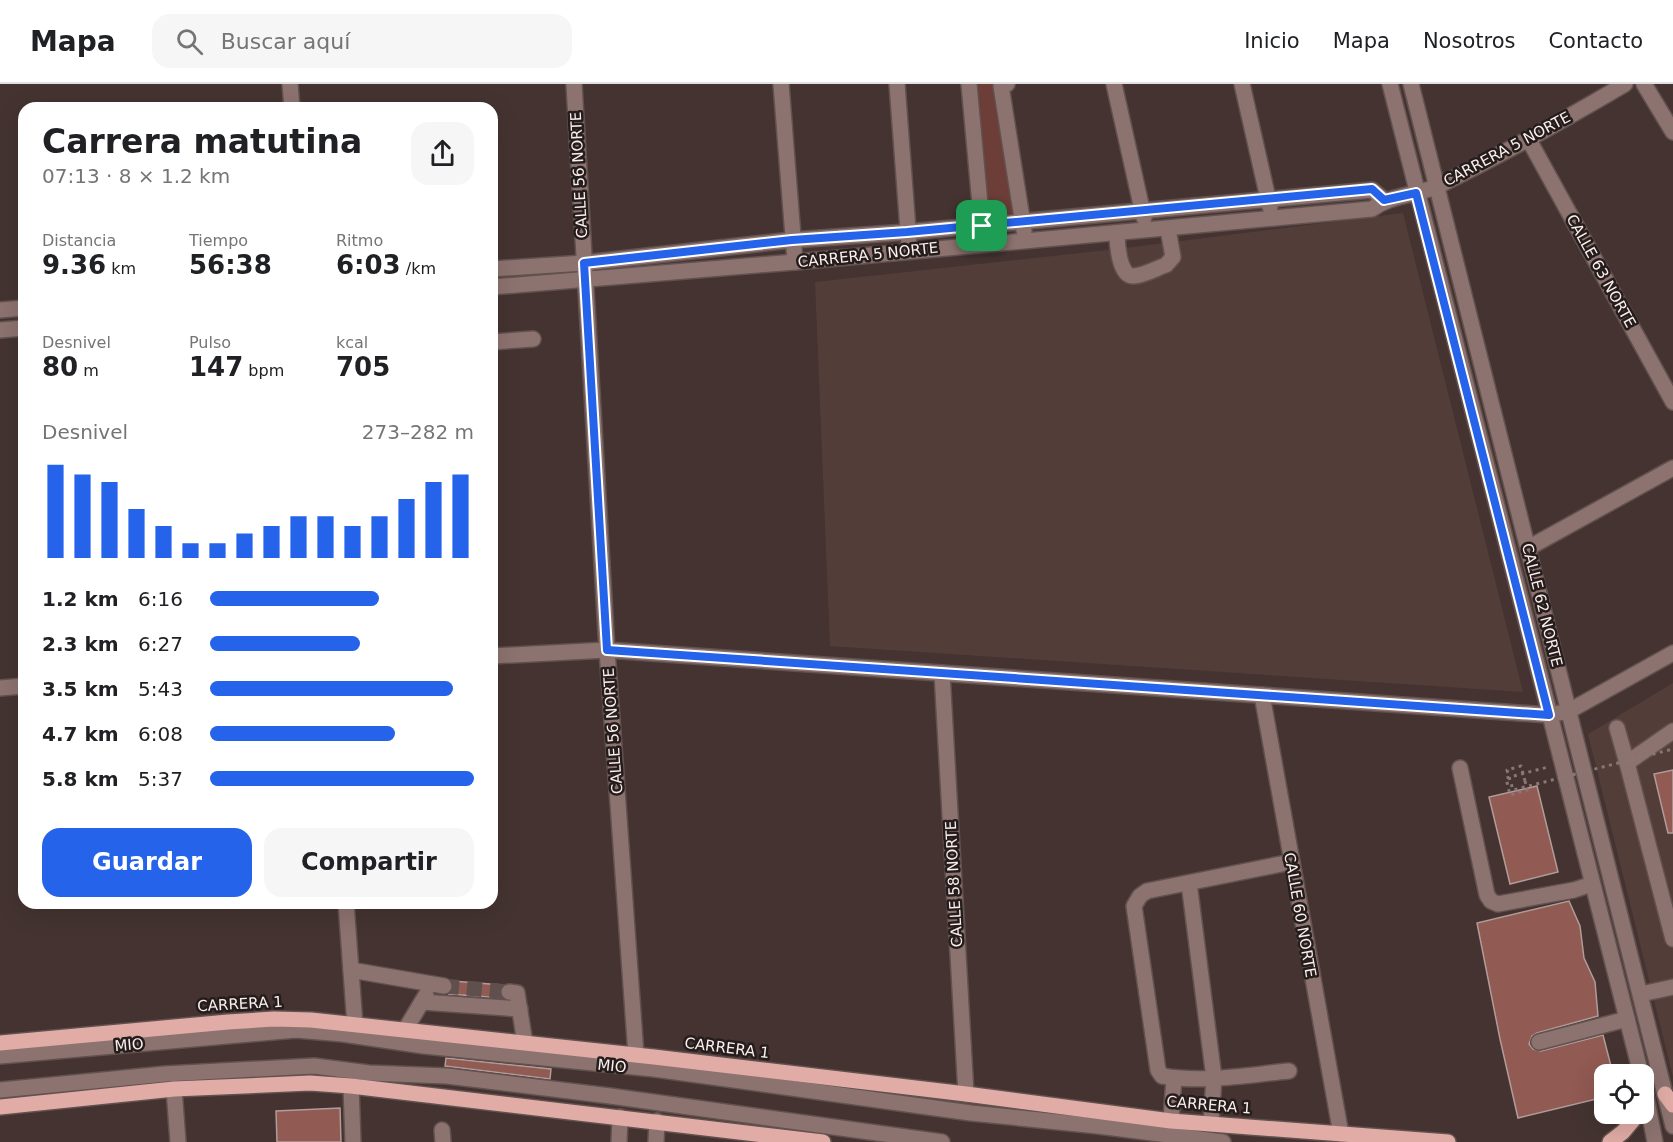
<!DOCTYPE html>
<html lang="es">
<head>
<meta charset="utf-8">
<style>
	body { margin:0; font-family:"DejaVu Sans",sans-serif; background:#f6f6f6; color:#202124; height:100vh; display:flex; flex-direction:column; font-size:22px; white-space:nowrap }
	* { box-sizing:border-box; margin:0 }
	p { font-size:20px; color:#757577 }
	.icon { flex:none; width:33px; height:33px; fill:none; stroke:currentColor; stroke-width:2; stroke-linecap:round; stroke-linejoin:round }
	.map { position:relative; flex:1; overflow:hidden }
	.drawer { position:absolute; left:18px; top:18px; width:480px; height:807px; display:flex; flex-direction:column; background:#fff; border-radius:18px; box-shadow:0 6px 24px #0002 }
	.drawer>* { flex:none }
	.fabs { position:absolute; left:1594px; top:980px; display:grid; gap:12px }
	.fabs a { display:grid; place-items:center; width:60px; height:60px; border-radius:12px; background:#fff; box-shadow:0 6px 24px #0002; font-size:30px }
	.pin { position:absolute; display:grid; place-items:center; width:51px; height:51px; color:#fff; margin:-26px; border-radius:12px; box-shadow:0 3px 9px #0006 }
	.round { display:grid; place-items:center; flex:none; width:63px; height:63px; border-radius:18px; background:#f6f6f6 }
	.head { display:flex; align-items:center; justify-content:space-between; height:102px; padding:0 24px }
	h1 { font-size:33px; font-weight:800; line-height:45px }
	.figures { display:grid; grid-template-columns:repeat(3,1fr); gap:9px; height:102px; padding:6px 24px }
	.figures div { display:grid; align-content:center }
	.figures b { font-size:26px; font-weight:800 }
	.figures small { font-size:16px; font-weight:400 }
	.figures p { font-size:16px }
	.chart { height:168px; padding:12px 24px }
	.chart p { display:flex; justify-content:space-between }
	.chart svg { width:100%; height:108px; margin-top:6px; stroke:#2563eb; stroke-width:6 }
	.cta { display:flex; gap:12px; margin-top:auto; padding:12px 24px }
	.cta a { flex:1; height:69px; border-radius:18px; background:#2563eb; color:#fff; font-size:24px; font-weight:800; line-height:69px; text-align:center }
	.cta a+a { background:#f6f6f6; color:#202124 }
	ul { padding:0 24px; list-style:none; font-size:20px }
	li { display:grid; grid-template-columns:96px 72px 1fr; align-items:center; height:45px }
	li i { height:15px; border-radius:8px; background:#2563eb }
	header { display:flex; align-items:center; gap:36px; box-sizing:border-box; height:84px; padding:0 30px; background:#fff; border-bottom:2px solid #e0e0e0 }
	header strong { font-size:28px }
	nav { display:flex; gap:33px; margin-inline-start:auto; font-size:21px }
	.search { width:420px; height:54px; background:#f6f6f6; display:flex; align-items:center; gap:15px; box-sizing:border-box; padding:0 21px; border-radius:18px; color:#757577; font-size:22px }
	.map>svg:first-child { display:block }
	.built { fill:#533d39 }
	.green { fill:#6d3d37 }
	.building { fill:#915a53; stroke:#b09c99; stroke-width:1.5 }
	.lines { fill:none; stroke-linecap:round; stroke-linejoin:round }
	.minor-tunnel { stroke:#5f4f4d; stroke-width:15; stroke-dasharray:15 8; stroke-linecap:butt }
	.minor-casing { stroke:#61514f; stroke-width:18 }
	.major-casing { stroke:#61514f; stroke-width:18 }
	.path { stroke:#877876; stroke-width:3; stroke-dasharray:3 4.5; stroke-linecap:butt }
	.minor { stroke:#8d736f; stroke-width:15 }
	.major { stroke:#e1aca5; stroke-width:15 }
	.path-bridge { stroke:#877876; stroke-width:3; stroke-dasharray:3 4.5; stroke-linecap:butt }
	.route-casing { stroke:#fff; stroke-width:12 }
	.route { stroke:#2563eb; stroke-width:8 }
	.labels { text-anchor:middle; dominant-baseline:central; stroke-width:5; stroke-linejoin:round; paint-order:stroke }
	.street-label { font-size:15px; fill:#faefed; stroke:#251d1c }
</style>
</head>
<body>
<header>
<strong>Mapa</strong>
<div class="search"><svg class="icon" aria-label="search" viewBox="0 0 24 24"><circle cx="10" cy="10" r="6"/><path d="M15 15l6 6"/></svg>Buscar aquí</div>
<nav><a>Inicio</a><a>Mapa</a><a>Nosotros</a><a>Contacto</a></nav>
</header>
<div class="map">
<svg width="1673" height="1058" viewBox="0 0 1673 1058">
	<rect width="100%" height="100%" fill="#443331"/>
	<g class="built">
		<path d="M1403,129l120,479 -693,-46 -15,-364 302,-33z"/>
		<path d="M1673,599v394l-85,-343z"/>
	</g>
	<path class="green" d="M974,0h33l15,128 -34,5z"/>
	<g class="building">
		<path d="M1673,686v63h-5l-14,-59z"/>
		<path d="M1537,702l21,86 -48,12 -21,-87z"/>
		<path d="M1569,817l11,25 4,32 11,24 3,34 -61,17 -5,3 -3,8 4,5 8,2 62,-16 10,39h-8v23l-87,21 -18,-79 -23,-116z"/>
		<path d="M452,897l50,4 -3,6 3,7 -53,-4 4,-6z"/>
		<path d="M446,974l105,11 -1,10 -105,-13z"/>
		<path d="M340,1024l1,34h-64l-1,-31z"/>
	</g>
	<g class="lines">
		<path class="minor-tunnel" d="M444,902l65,6"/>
		<g class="minor-casing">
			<g id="minor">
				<path d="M290,0l2,24"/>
				<path d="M574,0l33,566 29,405"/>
				<path d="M781,0l14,178"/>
				<path d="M897,0l12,159"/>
				<path d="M969,0l13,142"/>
				<path d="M1007,0l-6,2 23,145"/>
				<path d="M1114,0l30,134"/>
				<path d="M1242,0l28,123"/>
				<path d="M1390,0l251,990"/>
				<path d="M1411,0l262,1042"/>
				<path d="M1644,0l29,48"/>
				<path d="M1529,56l144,262"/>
				<path d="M1117,149c0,10 2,43 16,43 10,0 24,-8 33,-11l7,-8 -5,-28"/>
				<path d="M492,185l92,-6 208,-23 115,-8 465,-42 12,10"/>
				<path d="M492,203l303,-25 577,-53c20,-15 45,-13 68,-24 63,-31 124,-65 185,-101"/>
				<path d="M0,226l24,-2"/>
				<path d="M0,246l24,-2"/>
				<path d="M492,258l41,-3"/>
				<path d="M1528,464l145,-80"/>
				<path d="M492,572l115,-6 942,65 20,-4 104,-58"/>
				<path d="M942,589l24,421"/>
				<path d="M0,604l24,-2"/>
				<path d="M1262,611l79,439"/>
				<path d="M1617,644l10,35"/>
				<path d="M1673,647l-46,32 46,176"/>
				<path d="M1460,684l27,127 4,6 7,3 76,-14 18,-6"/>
				<path d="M1189,799l25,195 -3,46"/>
				<path d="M346,819l9,122"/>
				<path d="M351,886l93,16"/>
				<path d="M509,908l8,1 8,50"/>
				<path d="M1641,910l32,-7"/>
				<path d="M422,918l98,7"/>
				<path d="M405,946l21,-35"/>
				<path d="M1539,958l88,-23"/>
				<path d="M0,972l296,-26 47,4 81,12 230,23 317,44 127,13 125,16"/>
				<path d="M1289,987c-42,4 -85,12 -127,5l-4,-6 -24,-164 6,-10 7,-5 144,-29"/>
				<path d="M351,1002l2,56"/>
				<path d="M1644,1002l11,56"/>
				<path d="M174,1005l4,53"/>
				<path d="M0,1006l165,-16 149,-8 55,7 78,3 163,20 332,46"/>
				<path d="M1171,1037l3,-43"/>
				<path d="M442,1046l1,12"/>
				<path d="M619,1058l1,-25"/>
				<path d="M656,1058l1,-21"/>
			</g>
		</g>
		<g class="major-casing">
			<g id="major">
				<path d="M0,959l228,-21 46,-3 37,1 343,37 312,37 205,27 277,21"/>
				<path d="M1665,1010l8,11"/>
				<path d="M1644,1018l2,-6"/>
				<path d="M0,1023l174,-18 136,-6 41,3 472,56"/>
				<path d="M1610,1058l13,-10 16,-19"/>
			</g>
		</g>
		<path class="path" d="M1525,697l2,9 -17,5 -4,-17 42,-11"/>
		<use href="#minor" class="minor"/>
		<use href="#major" class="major"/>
		<path class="path-bridge" d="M1525,697l-4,-15 -14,4 6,20 160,-41"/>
	</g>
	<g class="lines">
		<g class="route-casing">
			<path id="route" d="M1372,105l12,11 32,-7 133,522 -942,-65 -23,-387 208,-23 115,-8z"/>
		</g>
		<use href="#route" class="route"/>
	</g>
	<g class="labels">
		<g class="street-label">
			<text transform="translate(1507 65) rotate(-28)">CARRERA 5 NORTE</text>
			<text transform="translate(579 91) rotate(-93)">CALLE 56 NORTE</text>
			<text transform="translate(868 171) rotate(-6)">CARRERA 5 NORTE</text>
			<text transform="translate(1601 187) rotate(61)">CALLE 63 NORTE</text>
			<text transform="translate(1542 521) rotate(76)">CALLE 62 NORTE</text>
			<text transform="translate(613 647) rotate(-94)">CALLE 56 NORTE</text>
			<text transform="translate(954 800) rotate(-93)">CALLE 58 NORTE</text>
			<text transform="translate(1300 831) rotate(80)">CALLE 60 NORTE</text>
			<text transform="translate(240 920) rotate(-3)">CARRERA 1</text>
			<text transform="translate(129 961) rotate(-5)">MIO</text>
			<text transform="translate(727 964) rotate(7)">CARRERA 1</text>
			<text transform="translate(612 982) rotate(6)">MIO</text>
			<text transform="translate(1209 1021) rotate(5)">CARRERA 1</text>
		</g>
	</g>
</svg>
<div class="fabs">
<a><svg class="icon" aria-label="locate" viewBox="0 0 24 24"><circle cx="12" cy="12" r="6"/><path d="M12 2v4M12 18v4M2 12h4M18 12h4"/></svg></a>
</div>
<div class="pin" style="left:982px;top:142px;background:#1e9e55"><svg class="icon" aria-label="arrive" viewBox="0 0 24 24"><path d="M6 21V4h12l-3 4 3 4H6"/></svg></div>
<section class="drawer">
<div class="head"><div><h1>Carrera matutina</h1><p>07:13 · 8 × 1.2 km</p></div><a class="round"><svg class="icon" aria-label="share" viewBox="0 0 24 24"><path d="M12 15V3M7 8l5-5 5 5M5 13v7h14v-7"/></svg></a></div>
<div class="figures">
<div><p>Distancia</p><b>9.36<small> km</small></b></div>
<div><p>Tiempo</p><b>56:38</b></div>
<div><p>Ritmo</p><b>6:03<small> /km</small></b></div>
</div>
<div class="figures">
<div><p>Desnivel</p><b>80<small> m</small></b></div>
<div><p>Pulso</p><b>147<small> bpm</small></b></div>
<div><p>kcal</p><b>705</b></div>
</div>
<div class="chart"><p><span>Desnivel</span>273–282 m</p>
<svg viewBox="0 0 160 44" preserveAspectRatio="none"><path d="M5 44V6M15 44V10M25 44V13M35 44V24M45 44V31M55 44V38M65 44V38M75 44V34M85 44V31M95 44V27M105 44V27M115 44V31M125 44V27M135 44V20M145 44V13M155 44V10"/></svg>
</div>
<ul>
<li><b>1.2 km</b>6:16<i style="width:64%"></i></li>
<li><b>2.3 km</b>6:27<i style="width:57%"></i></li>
<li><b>3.5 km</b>5:43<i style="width:92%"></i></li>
<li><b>4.7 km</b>6:08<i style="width:70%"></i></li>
<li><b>5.8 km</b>5:37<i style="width:100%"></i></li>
</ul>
<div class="cta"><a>Guardar</a><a>Compartir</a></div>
</section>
</div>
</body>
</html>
